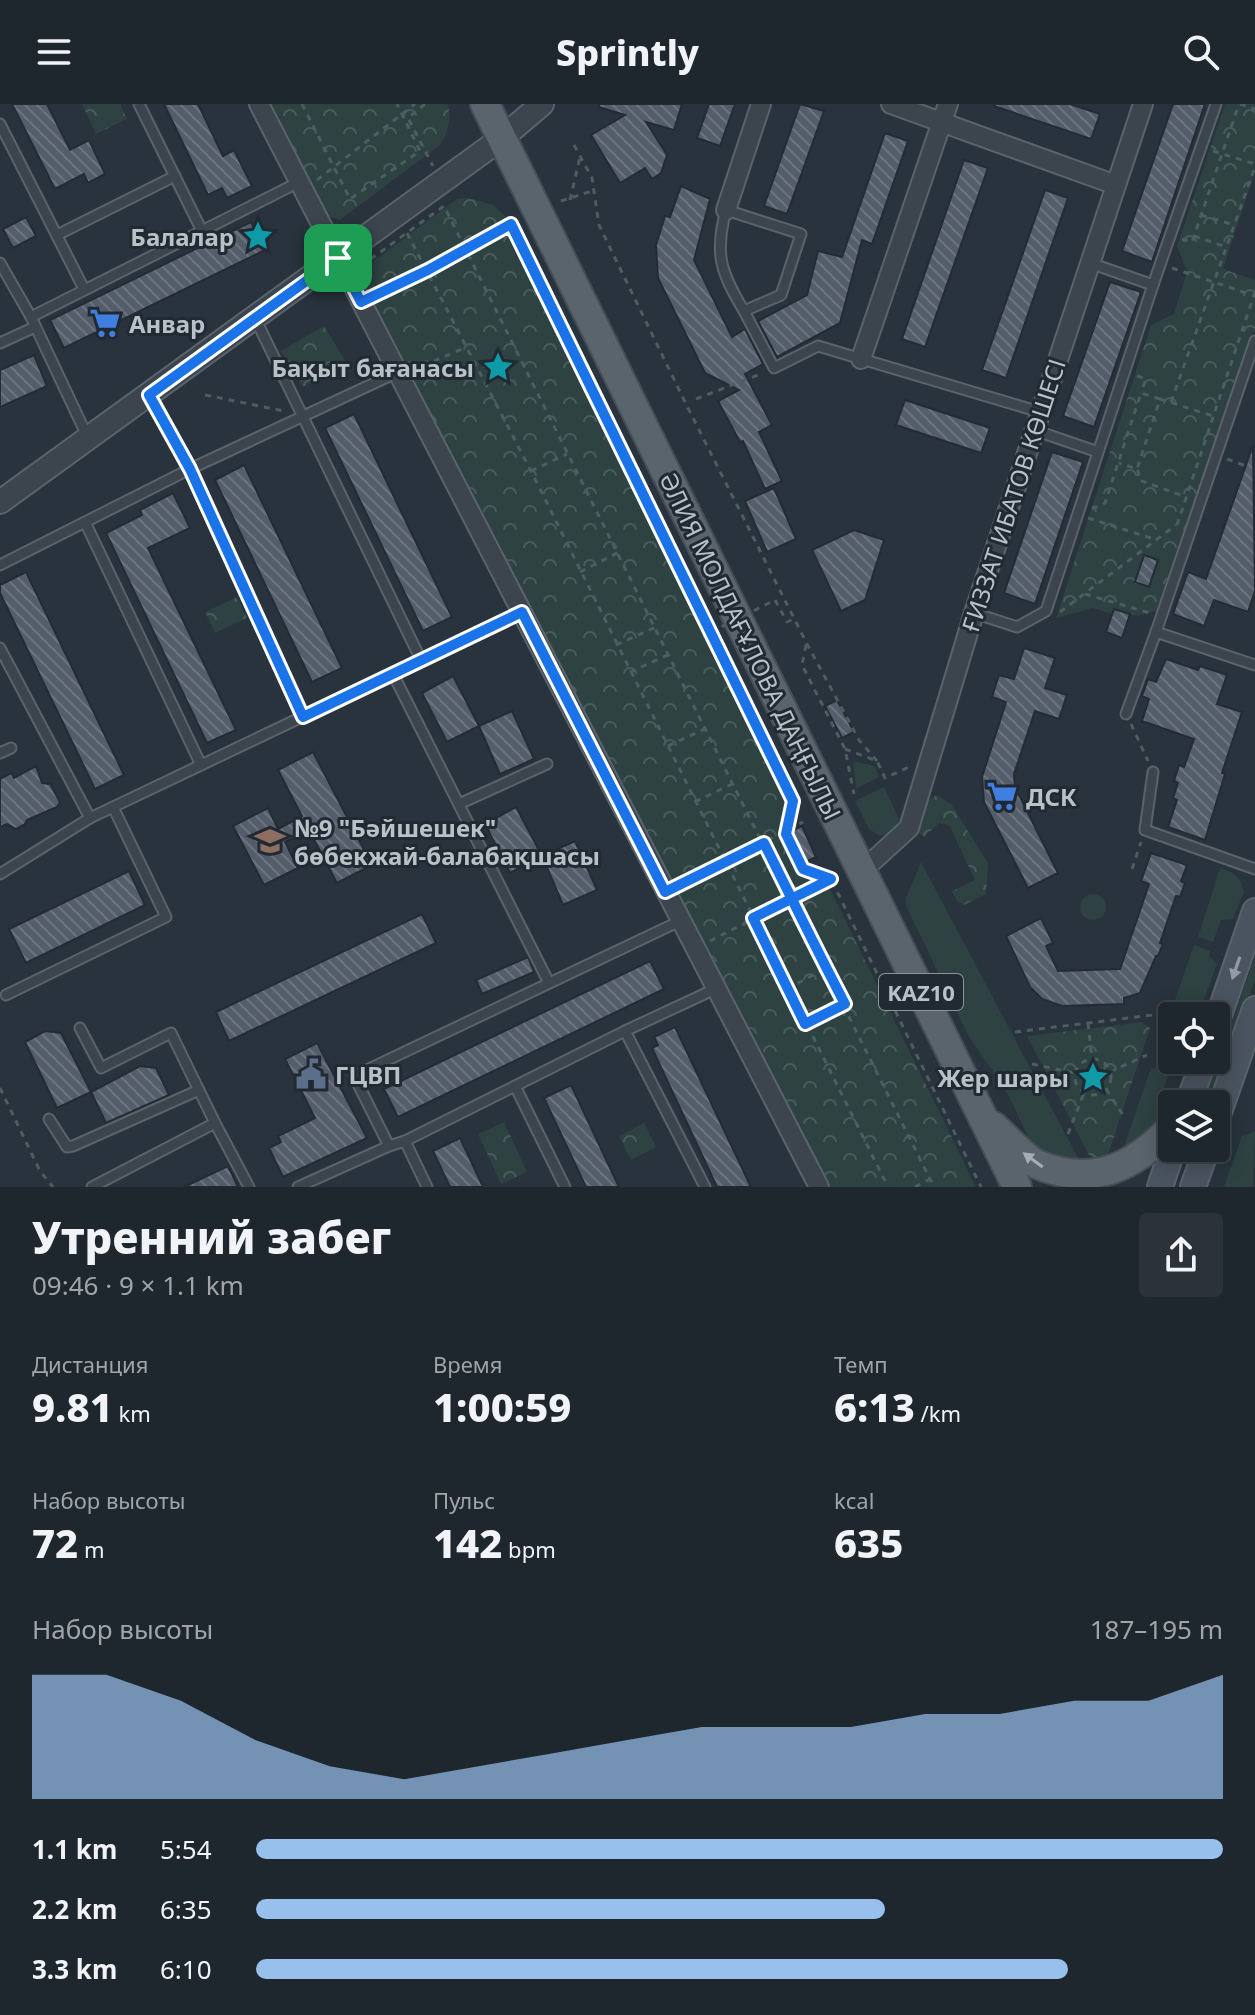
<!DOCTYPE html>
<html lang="ru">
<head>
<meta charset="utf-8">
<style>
	body { margin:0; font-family:"Noto Sans",sans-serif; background:#2b323a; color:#f1f3f6; height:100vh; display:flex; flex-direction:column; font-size:30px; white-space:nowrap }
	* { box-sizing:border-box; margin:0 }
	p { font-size:26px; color:#a1a5aa }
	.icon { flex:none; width:44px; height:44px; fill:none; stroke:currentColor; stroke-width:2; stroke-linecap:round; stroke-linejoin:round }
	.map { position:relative; height:1083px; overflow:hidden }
	.panel { display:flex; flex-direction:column; background:#1e262e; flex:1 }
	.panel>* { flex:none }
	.tools { position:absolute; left:1158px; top:898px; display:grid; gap:16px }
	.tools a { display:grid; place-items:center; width:72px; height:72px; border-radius:8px; background:#1e262e; box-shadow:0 4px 20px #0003,0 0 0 2px #3c434a; font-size:40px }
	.pin { position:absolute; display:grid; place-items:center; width:68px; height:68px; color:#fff; margin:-34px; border-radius:16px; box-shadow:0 4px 12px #0006 }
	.round { display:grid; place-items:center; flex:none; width:84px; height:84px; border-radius:8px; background:#2b323a }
	.overview { display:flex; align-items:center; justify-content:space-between; height:136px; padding:0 32px }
	h1 { font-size:44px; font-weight:800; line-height:60px }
	.metrics { display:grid; grid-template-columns:repeat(3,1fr); gap:12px; height:136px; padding:8px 32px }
	.metrics div { display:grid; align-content:center }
	.metrics b { font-size:40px; font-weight:800 }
	.metrics small { font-size:22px; font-weight:400 }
	.metrics p { font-size:22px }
	.chart { height:224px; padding:16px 32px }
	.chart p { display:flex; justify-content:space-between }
	.chart svg { width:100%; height:144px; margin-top:8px; fill:#98c0ed; opacity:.7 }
	ul { padding:0 32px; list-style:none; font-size:26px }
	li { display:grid; grid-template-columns:128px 96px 1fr; align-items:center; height:60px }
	li i { height:20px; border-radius:10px; background:#98c0ed }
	header { display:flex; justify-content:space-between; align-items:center; height:104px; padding:0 32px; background:#1e262e; font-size:36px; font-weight:800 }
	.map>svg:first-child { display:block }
	.green { fill:#2d4241 }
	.forest { fill:url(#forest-crowns) }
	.building { fill:url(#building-back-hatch); stroke:#232c35; stroke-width:2 }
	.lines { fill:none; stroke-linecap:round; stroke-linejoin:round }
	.service-casing { stroke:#5a636b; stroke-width:13 }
	.minor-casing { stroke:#5a636b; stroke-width:22 }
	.tertiary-casing { stroke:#5a636b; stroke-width:26 }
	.secondary-casing { stroke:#5a636b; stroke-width:28 }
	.primary-casing { stroke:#454e57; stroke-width:32 }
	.path { stroke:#4c5e5f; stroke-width:3; stroke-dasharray:6 6; stroke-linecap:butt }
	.service { stroke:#3c454e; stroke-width:9 }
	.minor { stroke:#3c454e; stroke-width:18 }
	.tertiary { stroke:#3c454e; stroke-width:22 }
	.secondary { stroke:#4a5460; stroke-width:24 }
	.primary { stroke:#5a646d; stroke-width:28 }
	.path-bridge { stroke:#4c5e5f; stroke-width:3; stroke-dasharray:6 6; stroke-linecap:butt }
	.oneway { fill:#929aa4 }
	.oneway2 { fill:#a5aeb6 }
	.route-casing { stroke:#fff; stroke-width:16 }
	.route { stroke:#1a73e8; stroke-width:10 }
	.labels { text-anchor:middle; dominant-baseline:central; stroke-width:6; stroke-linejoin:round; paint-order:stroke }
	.shield { fill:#212a33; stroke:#8b939b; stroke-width:2 }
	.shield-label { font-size:22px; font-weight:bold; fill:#b8c0c8 }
	.poi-label { font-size:24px; font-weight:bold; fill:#b8c0c8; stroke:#212a33; text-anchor:start }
	.street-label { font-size:24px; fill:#b8c0c8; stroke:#212a33 }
</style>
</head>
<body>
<header><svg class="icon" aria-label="menu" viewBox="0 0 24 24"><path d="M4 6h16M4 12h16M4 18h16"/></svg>Sprintly<svg class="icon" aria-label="search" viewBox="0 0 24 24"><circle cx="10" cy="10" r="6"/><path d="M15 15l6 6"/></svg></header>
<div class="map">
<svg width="1255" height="1083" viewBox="0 0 1255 1083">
	<defs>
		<pattern id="forest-crowns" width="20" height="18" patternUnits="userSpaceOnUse" patternTransform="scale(2)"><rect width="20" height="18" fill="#2d4241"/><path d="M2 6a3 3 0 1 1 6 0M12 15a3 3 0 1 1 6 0" fill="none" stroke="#495c5b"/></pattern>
		<pattern id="building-back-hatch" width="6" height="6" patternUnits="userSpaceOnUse" patternTransform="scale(2)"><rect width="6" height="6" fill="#545e6b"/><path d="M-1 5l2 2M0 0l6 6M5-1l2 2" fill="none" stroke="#6a737f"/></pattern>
	</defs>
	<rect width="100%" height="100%" fill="#28333d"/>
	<g class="green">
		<path d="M853,657l22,5 4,11 -23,12z"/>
		<path d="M884,683l16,34 -8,12 -12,3 -11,-7 -14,-28z"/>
		<path d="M921,758l165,311 -51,-22 -30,-62 -36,-52 -63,-131v-8z"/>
		<path d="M1220,764c13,3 22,10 24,24l-11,27 -12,1 -8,22 -15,-5z"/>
		<circle cx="1093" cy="803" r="13"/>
		<path d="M1194,841l16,6 -1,5 8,8 -15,41 -11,4 -2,7h-17v44l-16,-5z"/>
		<path d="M1255,852v24l-43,124h-8z"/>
		<path d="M1151,964l18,4 -6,20 7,8c-6,30 -31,46 -53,67z"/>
		<path d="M1255,1027l-2,56h-29l18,-51z"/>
	</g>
	<g class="forest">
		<path d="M82,0h38l7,15 -31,15z"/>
		<path d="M271,0h177c4,15 0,28 -8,41l-100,75 -12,-4z"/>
		<path d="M1225,0h30v67l-32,98 32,11v48l-99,283 -18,5 -24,-7 -2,5 -19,-6 -37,10 95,-293 23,-11 13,-42 -10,-26z"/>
		<path d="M469,94l24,7 11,10 292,603 -12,8 33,64 11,-5 148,302h-149l-467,-905 2,-12 95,-71z"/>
		<path d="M324,222l22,36 -43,25 -22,-36z"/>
		<path d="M237,493l10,21 -32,15 -10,-21z"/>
		<path d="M937,691l14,9 37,59 -2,31 -22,11 -7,-4 -5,-10 23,-11 -26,-55 -10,-2 -15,14 -8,-7 12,-30z"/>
		<path d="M1142,918l8,6 -42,127 -14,3 -5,-3 -62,-119z"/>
		<path d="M504,1018l23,50 -26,12 -23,-50z"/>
		<path d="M644,1019l12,24 -25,13 -12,-24z"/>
	</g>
	<g class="building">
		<path d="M12,0h35l23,46 19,-10 16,34 -17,9 -4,-9 -29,15z"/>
		<path d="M164,0h34l25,52 11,-6 18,36 -25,12 -5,-10 -14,7z"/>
		<path d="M599,0h83l-8,26 -28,-8 21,33 -6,18 -9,6 -7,-11 -25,15 -29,-48 34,-20 -26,-8z"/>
		<path d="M709,0h26l-15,42 -23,-8z"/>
		<path d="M800,0l24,7 -37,103 -23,-8z"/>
		<path d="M994,0h76l30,10 -9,25 -97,-33z"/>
		<path d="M1173,0h32l-53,158 -30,-11z"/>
		<path d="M885,29l23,8 -36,103 -10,-4 -22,83 -63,34 -19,-36 49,-26 11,-44 24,6z"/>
		<path d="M964,56l24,8 -63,179 -23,-8z"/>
		<path d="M681,82l29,13 -16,61 38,77 13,-8 18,35 -18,10 27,51 -13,7 23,49 -17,8 -22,-48 -3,1 -22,-41 21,-11 -34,-17 -47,-95 -2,-33 9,-29 5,1z"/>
		<path d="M1045,86l23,8 -62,180 -24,-8z"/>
		<path d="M26,113l10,19 -23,12 -10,-19z"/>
		<path d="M251,118l14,28 -201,98 -14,-28z"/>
		<path d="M1110,178l31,10 -47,135 -31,-11z"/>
		<path d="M34,251l13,31 -47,21v-37z"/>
		<path d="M905,296l85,28 -9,25 -85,-28z"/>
		<path d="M354,310l98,203 -29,14 -98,-203z"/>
		<path d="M1253,341l2,146 -7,21 -34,-12 -10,26 -31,-12 15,-42 18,7z"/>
		<path d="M1052,348l31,10 -48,142 -31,-11z"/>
		<path d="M244,361l98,203 -30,14 -97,-202z"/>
		<path d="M774,384l22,51 -29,13 -22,-51z"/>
		<path d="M173,389l17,35 -42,20 88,182 -29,13 -101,-210 36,-18 -2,-5z"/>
		<path d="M854,426l30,10 -19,60 -24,11 -29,-61z"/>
		<path d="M1144,451l14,5 -9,27 -14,-5z"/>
		<path d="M26,468l98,203 -29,14 -95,-196v-8z"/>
		<path d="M1114,505l16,5 -8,24 -16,-6z"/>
		<path d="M1024,544l31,10 -10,30 22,7 -8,24 -24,-8 -21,63 1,13 43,86 -30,15 -44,-86 -2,-25 24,-75 -14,-5 3,-10 4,-12 15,4z"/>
		<path d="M1166,555l32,11 2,-4 27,9 -10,29 25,8 -20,61 3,1 -20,66 -37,-13 9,-27 -4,-2 5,-15 -4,-2 5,-16 5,2 10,-28 -52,-18 7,-22 -7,-3 6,-17 8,3z"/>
		<path d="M453,572l26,50 -32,16 -25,-49z"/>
		<path d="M837,596l17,32 -12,6 -17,-32z"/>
		<path d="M512,607l22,48 -34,15 -21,-48z"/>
		<path d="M313,648l59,113 -35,18 -28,-53 -24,12 13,26 -34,17 -31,-59 35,-18 10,21 24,-13 -24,-46z"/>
		<path d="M36,662l6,17 8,1 10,18 -3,5 -30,13 -2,4 -9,5 -9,-5 -7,3v-48l11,-6 3,5z"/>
		<path d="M516,703l26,49 -32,17 -25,-49z"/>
		<path d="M802,722l14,31 -13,6 -14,-31z"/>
		<path d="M575,737l22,49 -34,15 -21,-49z"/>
		<path d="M1151,749l36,12 -6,16 4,2 -5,14 -4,-1 -16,47 3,1 -5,12h-2l-16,37 -16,5v6l-62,2 -20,-7 -12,-12 -24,-51 35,-18 12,25 -7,3 12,25 62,-2 29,-85 -8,-3z"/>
		<path d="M129,767l16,34 -119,58 -17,-34z"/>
		<path d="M422,810l14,29 -207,98 -13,-29z"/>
		<path d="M528,853l6,15 -52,22 -6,-14z"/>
		<path d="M650,857l14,28 -266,128 -14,-28z"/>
		<path d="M675,923l76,160h-34l-38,-81 -27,-58 6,-3 -4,-8z"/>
		<path d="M45,927l16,2 30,59 -34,16 -32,-66z"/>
		<path d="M317,939l50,95 -84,39 -14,-29 12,-6 -3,-6 37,-18 -30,-59z"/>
		<path d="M140,962l16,2 13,27 -63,28 -15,-31z"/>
		<path d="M571,981l48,102h-33l-42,-89z"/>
		<path d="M460,1034l23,49h-33l-17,-36z"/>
		<path d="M228,1062l10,21h-54z"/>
	</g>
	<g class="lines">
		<g class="service-casing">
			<g id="service">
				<path d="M139,0l63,127"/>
				<path d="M0,20l84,165"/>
				<path d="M726,106l75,24 -20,61 -37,16c-23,-39 -30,-56 -18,-101z"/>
				<path d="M57,131l118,-59"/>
				<path d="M0,159l31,54"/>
				<path d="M1153,181l63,-181"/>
				<path d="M744,207l30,57 44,-22 222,66"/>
				<path d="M255,214l166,342"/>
				<path d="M1255,237l-99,291 99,33"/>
				<path d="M0,239l35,-16"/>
				<path d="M149,291l41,74 113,248"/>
				<path d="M1034,326l64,22"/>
				<path d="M88,334l-57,-121 268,-135"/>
				<path d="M85,418l116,243"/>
				<path d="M0,461l190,-96 208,-97"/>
				<path d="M974,509l43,14 29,-16 107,-326 -63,-22"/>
				<path d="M0,544l90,170"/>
				<path d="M393,570l156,309"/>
				<path d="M1126,610l30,-82"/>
				<path d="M0,649l11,-5"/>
				<path d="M1153,668l-8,58 110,39"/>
				<path d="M459,700l88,-40"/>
				<path d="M0,770l90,-56 432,-206"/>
				<path d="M6,891l160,-78 -53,-110"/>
				<path d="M80,924l21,40 70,-35 44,90"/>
				<path d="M515,982l50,101"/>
				<path d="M49,1015l18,28 6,-1 126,-56"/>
				<path d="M405,1037l22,46"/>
				<path d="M389,1042l16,-5 220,-110"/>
				<path d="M92,1083l123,-64 34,64"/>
				<path d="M298,1083l91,-41 -35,-70 326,-155"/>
				<path d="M705,1083l-80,-156 90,-42"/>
			</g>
		</g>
		<g class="minor-casing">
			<g id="minor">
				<path d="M259,0l560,1083"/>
				<path d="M891,0l225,81"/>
				<path d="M726,106l35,-106"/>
				<path d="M861,255l87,-255"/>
				<path d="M862,767l47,-43 65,-215 169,-509"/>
			</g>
		</g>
		<g class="tertiary-casing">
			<path id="tertiary" d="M0,398l502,-364 40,-34"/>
		</g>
		<g class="secondary-casing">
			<g id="secondary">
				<path d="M1216,920l39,-113"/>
				<path d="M1188,1000l16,-44"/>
				<path d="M1216,1017l39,-112"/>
				<path d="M1160,1083l13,-39"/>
				<path d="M1193,1083l14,-39"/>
			</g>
		</g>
		<g class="primary-casing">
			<g id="primary">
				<path d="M485,0l532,1083"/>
				<path d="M993,1022c14,12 27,28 43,38 56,23 96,5 136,-37"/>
			</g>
		</g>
		<g class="path">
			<path d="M302,0l48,95 70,-48 -23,-47"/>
			<path d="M425,0l-17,14 25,48"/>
			<path d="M1240,0l15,5"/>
			<path d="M574,41l18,33 7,47 87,179 121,240 52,96 18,21"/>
			<path d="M1213,47l42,13"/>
			<path d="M317,76l98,-76"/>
			<path d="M570,96l10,-43"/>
			<path d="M561,97l31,-10"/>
			<path d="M1201,111l33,10"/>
			<path d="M407,129l124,238 357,716"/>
			<path d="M1194,132l32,11"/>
			<path d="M1182,135l10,3 47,-138"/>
			<path d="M361,162l83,-60 490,981"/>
			<path d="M1172,164l80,27"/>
			<path d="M376,191l52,-25 83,-46 282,577 -7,33 17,35 28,10 150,308"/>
			<path d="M410,260l24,-3 33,-14"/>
			<path d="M1137,272l9,3 -5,14"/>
			<path d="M205,291l79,16"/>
			<path d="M696,295l67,-26"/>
			<path d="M1160,295l53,17"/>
			<path d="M1171,298l84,-235"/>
			<path d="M1227,355l19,7"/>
			<path d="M1138,366l1,10 47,17"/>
			<path d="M531,367l36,-17"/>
			<path d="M1092,405l13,-6 36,-110 19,6 -23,70 -18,-6"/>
			<path d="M1088,414l69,22"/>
			<path d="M1177,421l78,-233"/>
			<path d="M580,468l39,-20"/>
			<path d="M1085,490l65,19"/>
			<path d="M775,496l12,22 6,-3"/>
			<path d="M1060,508l116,-87"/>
			<path d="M616,541l40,-18"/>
			<path d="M806,541l-4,20 43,84 9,45"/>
			<path d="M630,568l40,-18"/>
			<path d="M1131,620l17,37"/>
			<path d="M668,642l39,-18"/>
			<path d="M845,645l32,12 8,17 26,-12"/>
			<path d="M695,698l39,-19"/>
			<path d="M1132,765l9,-27"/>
			<path d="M682,780l121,-62"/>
			<path d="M710,837l121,-62"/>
			<path d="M787,885l39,-21"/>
			<path d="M1088,919l4,36"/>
			<path d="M805,920l40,-20"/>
			<path d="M1015,928l146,-18"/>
			<circle cx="1093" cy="973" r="18"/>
			<path d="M1032,960l43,9"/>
			<path d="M1110,968l37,-17"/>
			<path d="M0,984l40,83 13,16"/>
			<path d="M1106,985l19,29"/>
			<path d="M1068,1030l16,-41"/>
			<path d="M915,1083l15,-8"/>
		</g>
		<use href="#service" class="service"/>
		<use href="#minor" class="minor"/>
		<use href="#tertiary" class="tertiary"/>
		<use href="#secondary" class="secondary"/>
		<use href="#primary" class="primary"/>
		<path class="path-bridge" d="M711,528l64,-32"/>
	</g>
	<defs><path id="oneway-solid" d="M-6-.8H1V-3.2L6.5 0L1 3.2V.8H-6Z" transform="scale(2)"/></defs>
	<use class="oneway" href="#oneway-solid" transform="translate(1236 864) rotate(109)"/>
	<use class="oneway2" href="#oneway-solid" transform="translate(1033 1056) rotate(-144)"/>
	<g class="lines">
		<g class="route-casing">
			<path id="route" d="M338,154l-189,137 41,74 113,248 219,-105 143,280 99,-49c27,54 53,108 81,161l-40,20 -52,-106 78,-39 -28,-10 -17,-35 7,-33 -282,-577 -83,46 -67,32 -23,-44"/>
		</g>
		<use href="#route" class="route"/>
	</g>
	<defs>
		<g id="sight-bare" transform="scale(2.4)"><path d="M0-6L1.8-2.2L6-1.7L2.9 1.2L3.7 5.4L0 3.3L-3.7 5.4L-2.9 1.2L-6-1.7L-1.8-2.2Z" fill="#0f9aa8" stroke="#212a33" stroke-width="2.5" paint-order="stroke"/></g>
		<g id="supermarket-bare" transform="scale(2.4)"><path d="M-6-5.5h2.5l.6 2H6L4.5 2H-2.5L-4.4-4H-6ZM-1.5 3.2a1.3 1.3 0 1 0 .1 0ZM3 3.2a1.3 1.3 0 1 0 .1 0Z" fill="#3f7fe0" stroke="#212a33" stroke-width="2.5" paint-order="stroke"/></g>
		<g id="school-bare" transform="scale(2.4)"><path d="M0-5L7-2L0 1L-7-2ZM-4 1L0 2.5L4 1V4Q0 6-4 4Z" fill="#8d6e63" stroke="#212a33" stroke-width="2.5" paint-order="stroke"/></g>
		<g id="civic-bare" transform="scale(2.4)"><path d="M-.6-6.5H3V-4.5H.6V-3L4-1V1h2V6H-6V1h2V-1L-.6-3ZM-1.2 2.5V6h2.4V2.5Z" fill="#5c6f8a" stroke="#212a33" stroke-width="2.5" paint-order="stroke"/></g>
	</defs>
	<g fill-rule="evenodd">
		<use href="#sight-bare" x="258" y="132"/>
		<use href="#supermarket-bare" x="105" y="219"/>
		<use href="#sight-bare" x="498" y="263"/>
		<use href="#supermarket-bare" x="1002" y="692"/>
		<use href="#school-bare" x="270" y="737"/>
		<use href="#civic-bare" x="311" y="970"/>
		<use href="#sight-bare" x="1093" y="973"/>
	</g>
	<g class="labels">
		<rect class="shield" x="879" y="870" width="84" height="36" rx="6"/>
		<g class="shield-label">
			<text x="921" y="888">KAZ10</text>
		</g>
		<g class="poi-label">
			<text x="234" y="132" text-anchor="end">Балалар</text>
			<text x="129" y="219">Анвар</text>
			<text x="474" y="263" text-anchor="end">Бақыт бағанасы</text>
			<text x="1026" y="692">ДСК</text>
			<text x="294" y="723">№9 "Бәйшешек"<tspan x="294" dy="28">бөбекжай-балабақшасы</tspan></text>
			<text x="335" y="970">ГЦВП</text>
			<text x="1069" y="973" text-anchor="end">Жер шары</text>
		</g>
		<g class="street-label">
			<text transform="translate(1013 391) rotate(-72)">ҒИЗЗАТ ИБАТОВ КӨШЕСІ</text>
			<text transform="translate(751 542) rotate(64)">ӘЛИЯ МОЛДАҒҰЛОВА ДАҢҒЫЛЫ</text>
		</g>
	</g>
</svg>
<div class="tools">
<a><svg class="icon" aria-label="locate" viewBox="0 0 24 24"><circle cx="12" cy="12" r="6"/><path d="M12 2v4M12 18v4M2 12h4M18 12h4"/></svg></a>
<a><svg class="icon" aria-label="layers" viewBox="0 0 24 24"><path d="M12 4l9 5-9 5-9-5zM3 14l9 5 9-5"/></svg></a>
</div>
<div class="pin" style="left:338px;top:154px;background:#1e9e55"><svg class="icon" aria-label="arrive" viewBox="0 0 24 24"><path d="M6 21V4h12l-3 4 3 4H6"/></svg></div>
</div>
<section class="panel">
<div class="overview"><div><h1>Утренний забег</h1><p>09:46 · 9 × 1.1 km</p></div><a class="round"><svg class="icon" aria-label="share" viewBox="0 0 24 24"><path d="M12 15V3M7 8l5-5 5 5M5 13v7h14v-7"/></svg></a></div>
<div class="metrics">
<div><p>Дистанция</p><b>9.81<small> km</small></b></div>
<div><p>Время</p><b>1:00:59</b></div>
<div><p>Темп</p><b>6:13<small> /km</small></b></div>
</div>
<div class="metrics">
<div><p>Набор высоты</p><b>72<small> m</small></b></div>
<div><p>Пульс</p><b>142<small> bpm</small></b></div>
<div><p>kcal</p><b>635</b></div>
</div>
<div class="chart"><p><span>Набор высоты</span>187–195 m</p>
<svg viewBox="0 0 160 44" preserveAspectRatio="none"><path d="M0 44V6L10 6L20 14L30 26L40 34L50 38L60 34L70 30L80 26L90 22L100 22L110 22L120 18L130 18L140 14L150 14L160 6V44z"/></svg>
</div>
<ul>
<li><b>1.1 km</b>5:54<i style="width:100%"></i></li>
<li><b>2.2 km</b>6:35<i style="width:65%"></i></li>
<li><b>3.3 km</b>6:10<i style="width:84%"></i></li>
</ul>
</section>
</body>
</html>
